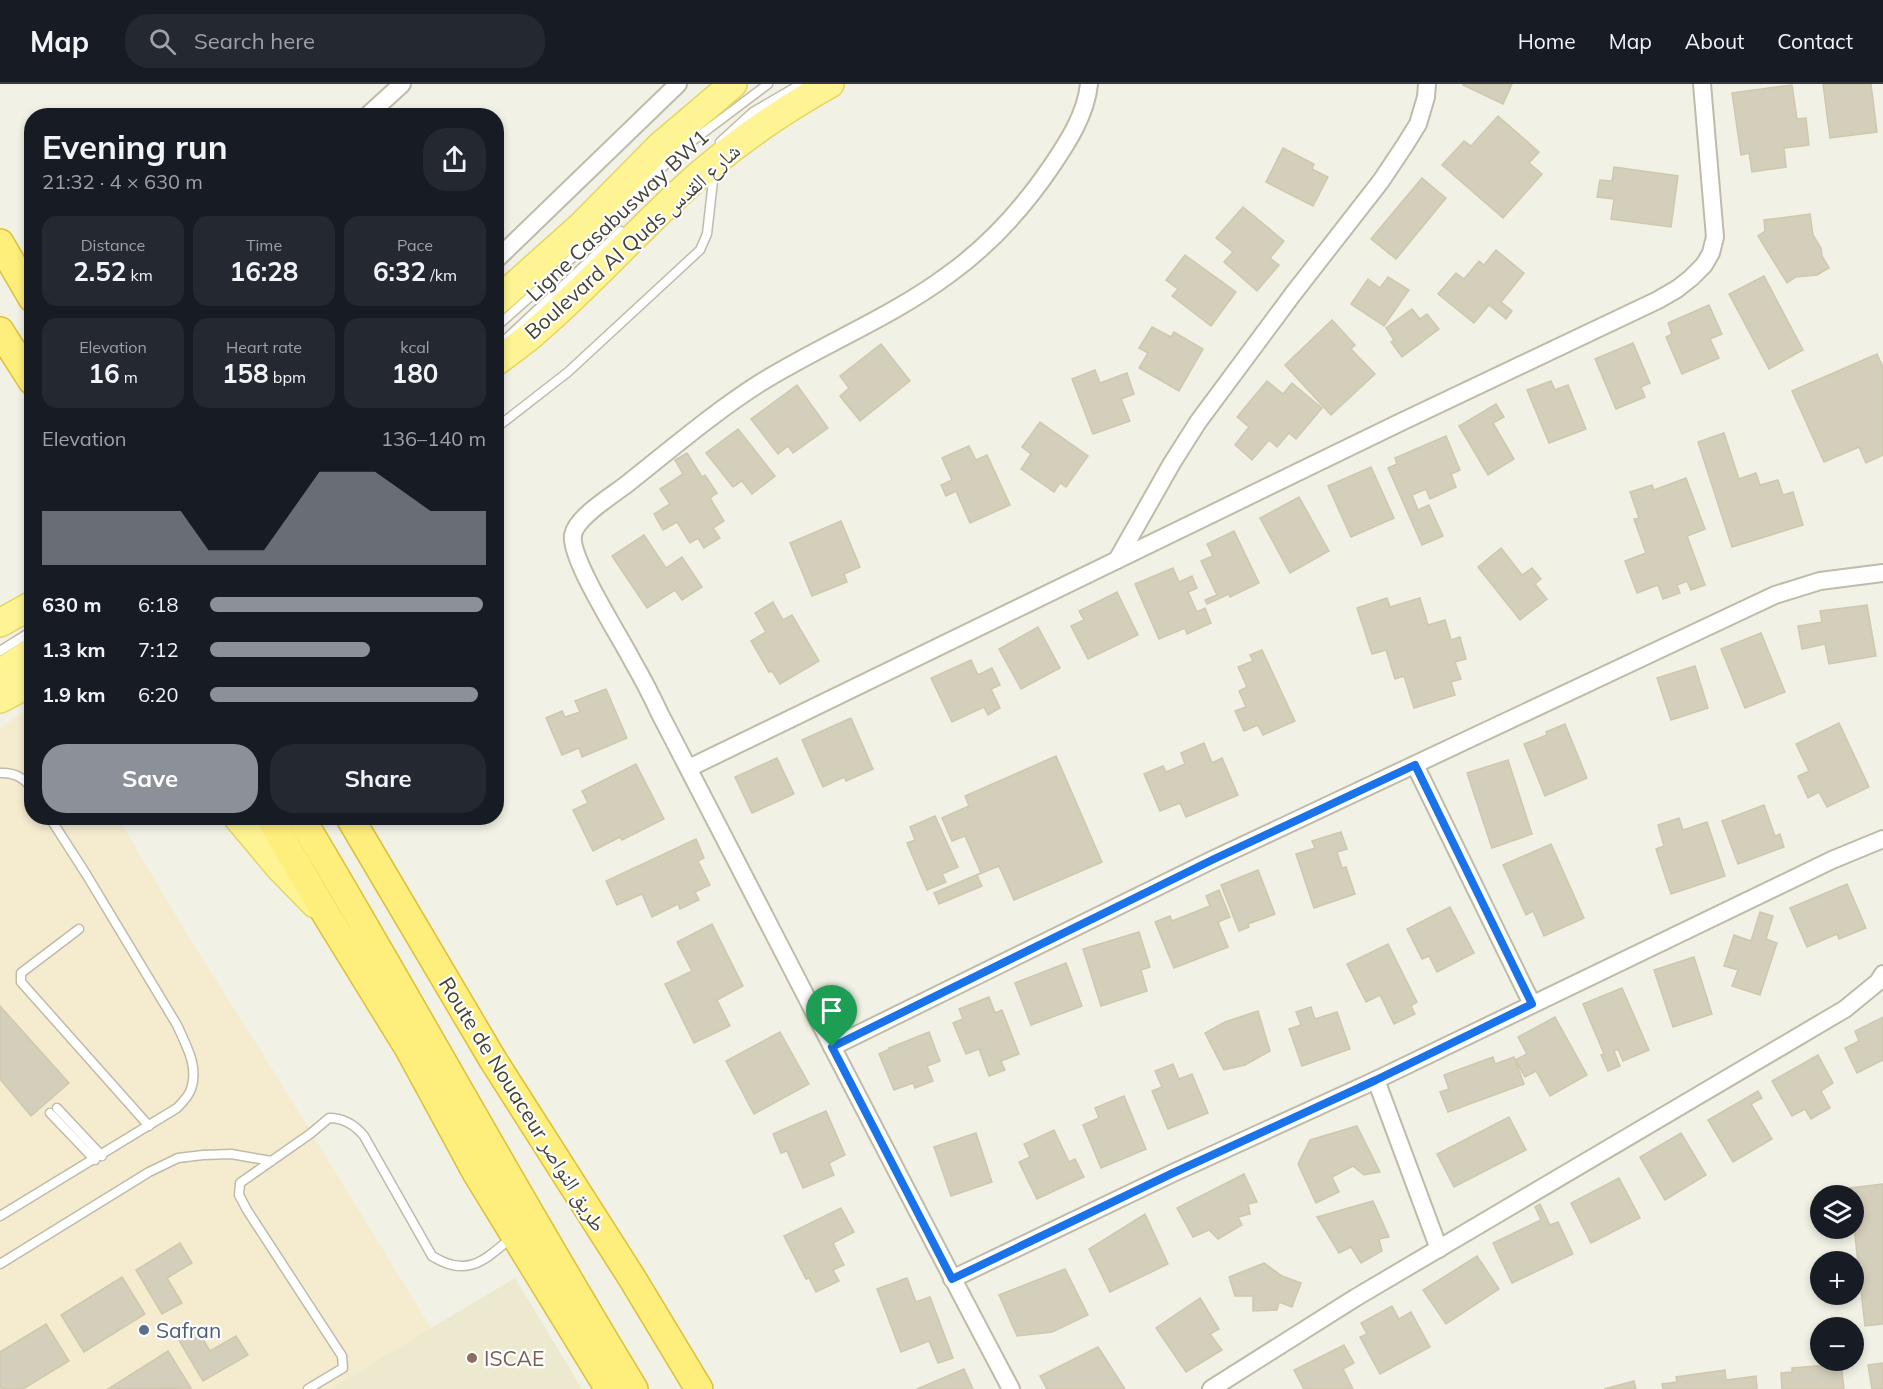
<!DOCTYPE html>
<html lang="en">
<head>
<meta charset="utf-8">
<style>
	body { margin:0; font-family:Mulish,"Noto Naskh Arabic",sans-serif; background:#242831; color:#f1f3f6; height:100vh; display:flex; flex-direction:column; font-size:22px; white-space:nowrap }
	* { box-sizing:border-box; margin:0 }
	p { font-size:20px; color:#9ea1a6 }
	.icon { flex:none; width:33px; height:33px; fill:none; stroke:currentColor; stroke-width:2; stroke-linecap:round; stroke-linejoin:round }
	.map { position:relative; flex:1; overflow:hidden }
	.details { position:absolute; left:24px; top:24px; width:480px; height:717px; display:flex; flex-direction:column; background:#171b24; border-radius:24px; box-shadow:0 3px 9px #0003 }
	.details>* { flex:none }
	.controls { position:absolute; left:1810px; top:1101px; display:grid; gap:12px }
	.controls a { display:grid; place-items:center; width:54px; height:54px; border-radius:50%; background:#171b24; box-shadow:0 3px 9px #0003; font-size:30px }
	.pin { position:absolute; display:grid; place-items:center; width:51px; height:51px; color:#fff; margin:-62px -26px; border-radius:50% 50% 50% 0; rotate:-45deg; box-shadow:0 0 6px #0007 }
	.pin .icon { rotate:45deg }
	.round { display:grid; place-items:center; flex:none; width:63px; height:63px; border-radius:24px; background:#242831 }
	.summary { display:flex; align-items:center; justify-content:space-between; height:102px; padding:0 18px }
	h1 { font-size:33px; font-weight:700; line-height:45px }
	.metrics { display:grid; grid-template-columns:repeat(3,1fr); gap:9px; height:102px; padding:6px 18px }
	.metrics div { display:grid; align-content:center; border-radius:15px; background:#242831; text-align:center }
	.metrics b { font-size:26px; font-weight:700 }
	.metrics small { font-size:16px; font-weight:400 }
	.metrics p { font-size:16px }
	.chart { height:168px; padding:12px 18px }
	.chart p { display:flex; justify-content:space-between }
	.chart svg { width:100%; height:108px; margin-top:6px; fill:#8c9099; opacity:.7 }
	.button { display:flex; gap:12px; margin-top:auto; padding:12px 18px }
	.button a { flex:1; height:69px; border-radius:24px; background:#8c9099; color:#fff; font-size:24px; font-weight:700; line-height:69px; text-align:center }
	.button a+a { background:#242831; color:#f1f3f6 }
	ul { padding:0 18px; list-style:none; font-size:20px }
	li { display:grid; grid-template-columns:96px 72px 1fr; align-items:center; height:45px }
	li i { height:15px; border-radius:8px; background:#8c9099 }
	header { display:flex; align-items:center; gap:36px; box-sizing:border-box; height:84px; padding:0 30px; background:#171b24; border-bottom:2px solid #363941 }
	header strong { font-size:28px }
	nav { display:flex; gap:33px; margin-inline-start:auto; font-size:21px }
	.search { width:420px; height:54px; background:#242831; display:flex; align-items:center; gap:15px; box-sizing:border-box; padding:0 21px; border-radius:24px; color:#9ea1a6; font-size:22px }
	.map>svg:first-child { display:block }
	.commercial { fill:#f5ecd0 }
	.education { fill:#ece9cf }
	.building { fill:#d4cfba; stroke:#cfc8ae; stroke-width:1.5 }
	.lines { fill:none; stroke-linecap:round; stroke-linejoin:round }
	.service-casing { stroke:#bebba8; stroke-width:11 }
	.minor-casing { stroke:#bebba8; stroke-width:20 }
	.primary-casing { stroke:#e3d662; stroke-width:30 }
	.trunk-casing { stroke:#ddc035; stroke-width:30 }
	.service { stroke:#fff; stroke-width:8 }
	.minor { stroke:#fff; stroke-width:16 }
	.primary { stroke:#fef493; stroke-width:27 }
	.trunk { stroke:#feee7c; stroke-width:27 }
	.route-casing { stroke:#fff; stroke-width:12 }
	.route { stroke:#1a73e8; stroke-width:8 }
	.service-dot { fill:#5c6f8a; stroke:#fff; stroke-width:2 }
	.education-dot { fill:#8d6e63; stroke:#fff; stroke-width:2 }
	.labels { text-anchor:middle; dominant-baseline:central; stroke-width:4.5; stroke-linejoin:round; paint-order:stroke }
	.street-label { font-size:21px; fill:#454235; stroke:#fff }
	.service-label { font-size:21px; fill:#4e5e75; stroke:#fff; text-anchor:start }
	.education-label { font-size:21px; fill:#785e54; stroke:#fff; text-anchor:start }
</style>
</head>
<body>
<header>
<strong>Map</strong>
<div class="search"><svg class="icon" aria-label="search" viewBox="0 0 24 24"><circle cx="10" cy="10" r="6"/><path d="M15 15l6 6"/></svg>Search here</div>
<nav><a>Home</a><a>Map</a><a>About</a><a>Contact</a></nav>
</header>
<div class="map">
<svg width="1883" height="1305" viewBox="0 0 1883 1305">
	<rect width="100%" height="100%" fill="#f2f1e5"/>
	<path class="commercial" d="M31,622l1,112h86l69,116 86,136 158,258 -101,61h-330v-661z"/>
	<path class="education" d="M515,1194l67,111h-252l101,-61z"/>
	<g class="building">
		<path d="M1463,0h49l-9,20 -40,-19z"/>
		<path d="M1823,0h48l6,48 -47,6z"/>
		<path d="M1792,1l5,34 9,-1 3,27 -25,3 2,19 -34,5 -3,-19 -8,2 -9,-62z"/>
		<path d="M1498,32l41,36 -10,11 13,11 -39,44 -61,-53 22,-24 7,5z"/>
		<path d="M1283,64l31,16 -2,5 16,8 -15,29 -47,-24z"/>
		<path d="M1614,83l64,9 -7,51 -60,-8 3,-20 -17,-2 3,-17 12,1z"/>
		<path d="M1422,94l24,20 -50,61 -25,-20z"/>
		<path d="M1243,123l41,34 -14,17 9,7 -22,26 -33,-29 9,-10 -17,-14z"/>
		<path d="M1810,130l3,21 8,13 1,8 7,12 -12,7 -21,2 -9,6 -29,-47 7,-5 -1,-11z"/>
		<path d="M1496,166l28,23 -23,29 11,9 -6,8 -17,-14 -15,18 -36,-29 18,-21 8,6 15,-18 5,4z"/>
		<path d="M1185,171l51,37 -25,34 -39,-30 6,-7 -12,-9z"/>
		<path d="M1764,192l39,74 -34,19 -40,-75z"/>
		<path d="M1388,193l21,13 -25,36 -33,-22 17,-25 12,9z"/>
		<path d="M1709,221l13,29 -12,5 9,19 -37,16 -16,-37 6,-3 -4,-11z"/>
		<path d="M1412,225l8,10 7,-5 12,15 -37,28 -11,-15 3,-2 -8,-12z"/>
		<path d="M1332,236l23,25 -4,4 24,25 -44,41 -46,-50z"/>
		<path d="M1152,243l19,10 3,-5 29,17 -24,42 -40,-23 9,-15 -9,-5z"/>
		<path d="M1633,259l17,40 -9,4 4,10 -29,12 -21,-50z"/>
		<path d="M881,260l29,37 -50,40 -20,-25 9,-8 -9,-12z"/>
		<path d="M1877,270l6,13v88l-17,8 -7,-16 -35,15 -32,-71z"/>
		<path d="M1095,286l5,13 27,-10 7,21 -13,5 9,22 -37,13 -21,-55z"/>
		<path d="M1267,297l16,13 9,-11 30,25 -26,31 -7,-6 -12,14 -8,-7 -17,20 -17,-15 14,-18 -12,-10z"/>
		<path d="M1551,297l4,9 13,-5 18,44 -37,14 -22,-53z"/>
		<path d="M797,301l31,43 -35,25 -5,-7 -10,8 -27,-35z"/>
		<path d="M1496,320l8,13 -11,6 21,36 -26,16 -29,-49z"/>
		<path d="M1040,338l48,34 -22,31 -6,-4 -6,9 -33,-23 10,-15 -9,-7z"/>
		<path d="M738,345l37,47 -23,18 -10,-13 -9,6 -27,-34z"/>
		<path d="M1724,349l15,46 17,-6 4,12 18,-5 5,15 10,-3 10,33 -71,22 -34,-105z"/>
		<path d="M1446,352l14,34 -9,4 5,13 -26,12 -4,-10 -14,6 6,15 11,-5 14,31 -21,9 -34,-77 9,-4 -2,-6z"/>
		<path d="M969,362l7,14 11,-5 23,50 -40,18 -14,-32 -10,5 -5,-11 11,-5 -10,-22z"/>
		<path d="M687,369l15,24 3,-2 12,18 -7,5 14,23 -11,7 7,10 -16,10 -6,-10 -8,5 -13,-21 -14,8 -9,-16 16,-10 -10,-15 23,-15 -8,-14z"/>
		<path d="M1371,383l23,51 -43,19 -23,-51z"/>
		<path d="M1686,394l19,51 -18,7 18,49 -14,5 -4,-9 -10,4 3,8 -17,6 -5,-14 -21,8 -12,-32 21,-8 -12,-34 5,-1 -9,-26 22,-7 2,5z"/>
		<path d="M1299,413l30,54 -39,22 -30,-55z"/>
		<path d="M841,437l19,46 -16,7 3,8 -35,14 -22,-53z"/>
		<path d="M1234,447l25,52 -29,14 -1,-3 -22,10 -2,-4 12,-5 -16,-34 12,-5 -6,-12z"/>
		<path d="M644,451l22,33 16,-11 20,30 -20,13 -7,-10 -28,18 -35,-52z"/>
		<path d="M1501,464l21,27 10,-7 9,11 -6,5 12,15 -27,21 -42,-53z"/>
		<path d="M1173,484l6,14 13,-6 5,12 -9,4 9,20 8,-4 6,15 -24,11 -2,-6 -26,11 -24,-55z"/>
		<path d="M1117,508l21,43 -50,24 -17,-33 13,-6 -5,-9z"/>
		<path d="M1387,514l3,9 30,-9 8,27 17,-5 6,20 9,-3 6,22 -11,3 6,17 -10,3 4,13 -41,13 -10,-32 -9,3 -9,-29 -14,4 -15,-46z"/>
		<path d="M773,518l10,18 9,-5 27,46 -39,23 -8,-13 -3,1 -18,-31 15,-9 -11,-19z"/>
		<path d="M1867,521l9,51 -47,8 -4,-20 -23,5 -4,-23 24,-4 -2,-11z"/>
		<path d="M1038,543l22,41 -39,21 -22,-40z"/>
		<path d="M1761,549l24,59 -40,16 -24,-59z"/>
		<path d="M1262,566l33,71 -32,14 -5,-10 -14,6 -9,-20 11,-4 -7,-16 8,-4 -9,-20 15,-6 -3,-6z"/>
		<path d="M971,576l7,15 14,-7 8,17 -9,4 9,19 -12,7 -4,-8 -32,15 -21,-44z"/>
		<path d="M1695,582l13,42 -37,12 -14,-42z"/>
		<path d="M606,605l21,49 -45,19 -3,-9 -17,7 -16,-37 16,-7 3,6 15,-5 -5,-11z"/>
		<path d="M851,634l22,51 -27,12 -2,-4 -21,10 -21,-47z"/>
		<path d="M1839,639l30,64 -42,20 -8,-15 -11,6 -10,-22 11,-5 -13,-27z"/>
		<path d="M1565,640l22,54 -42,18 -21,-52 23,-9 -1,-3z"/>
		<path d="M1204,659l8,20 10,-5 16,37 -52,22 -6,-14 -20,8 -16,-37 19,-8 3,6 19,-8 -4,-11z"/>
		<path d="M1056,672l46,106 -88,38 -15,-34 -22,9 5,11 -43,18 -5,-11 47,-20 -16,-37 -13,5 -10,-23 27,-12 -4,-10z"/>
		<path d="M777,674l17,36 -42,19 -17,-36z"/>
		<path d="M1508,676l24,74 -40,14 -25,-75z"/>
		<path d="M636,680l28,55 -42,21 -2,-3 -27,14 -20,-41 15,-7 -6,-12z"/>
		<path d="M1764,721l11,31 5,-2 4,13 -46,17 -16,-43z"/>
		<path d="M935,732l23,51 -16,7 4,8 -19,8 -20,-47 8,-3 -5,-13z"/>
		<path d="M1679,734l4,12 24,-8 18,54 -54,18 -15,-45 8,-3 -6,-21z"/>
		<path d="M1341,748l6,17 -10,3 5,16 4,-1 9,27 -41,14 -18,-54 19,-6 -3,-7z"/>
		<path d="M696,755l8,19 -6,3 12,24 -15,7 4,8 -19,9 -2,-5 -26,13 -10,-23 -25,11 -11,-24z"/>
		<path d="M1551,760l33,74 -40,18 -11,-25 -7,4 -23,-50z"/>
		<path d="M1258,786l17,44 -27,10 1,3 -10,4 -18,-46z"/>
		<path d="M1847,800l19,44 -27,11 -2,-5 -30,13 -17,-39z"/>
		<path d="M1219,806l11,27 -12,5 10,25 -54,21 -19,-46 15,-6 2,5 38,-15 -4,-10z"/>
		<path d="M1450,823l24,46 -37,19 -8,-16 -7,3 -15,-30z"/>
		<path d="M1760,828l13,4 -7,23 11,4 -17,52 -28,-9 6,-16 -14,-4 10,-31 17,6z"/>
		<path d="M712,840l31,62 -26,14 13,26 -36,17 -29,-59 27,-13 -15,-29z"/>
		<path d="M1139,848l11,35 -9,3 6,21 -46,15 -18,-57z"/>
		<path d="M1388,860l29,58 -6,4 4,8 -21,10 -14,-29 -14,7 -19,-38z"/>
		<path d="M1694,873l18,57 -39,13 -19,-57z"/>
		<path d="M1066,879l16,43 -51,19 -16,-42z"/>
		<path d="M1622,904l27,62 -26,11 -5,-12 -4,2 6,15 -12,5 -7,-16 3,-1 -21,-50z"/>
		<path d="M989,913l6,16 7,-3 17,44 -18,7 4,9 -16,6 -10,-27 -13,5 -13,-31 10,-4 -4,-10z"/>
		<path d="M0,922l69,77 -38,33 -31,-37z"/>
		<path d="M1311,923l4,12 22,-7 13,37 -48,17 -13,-37 12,-4 -5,-13z"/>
		<path d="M1258,927l12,40 -25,14 -21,5 -19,-37 20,-11z"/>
		<path d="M1555,933l32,58 -37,21 -14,-25 -11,6 -10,-17 12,-6 -9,-17z"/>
		<path d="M1883,933v43l-26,13 -12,-25 14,-7 -4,-10z"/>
		<path d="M780,948l29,52 -55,30 -28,-53z"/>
		<path d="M929,948l11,29 -13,5 6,15 -18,7 -2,-5 -19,7 -15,-36 11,-5 -1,-1z"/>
		<path d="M1818,971l15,28 -12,8 9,17 -19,11 -6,-10 -13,7 -20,-35z"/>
		<path d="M1493,973l2,7 19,-7 10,27 -76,28 -8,-20 9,-3 -5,-14z"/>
		<path d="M1173,980l6,15 13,-5 16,39 -40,16 -16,-38 10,-4 -7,-16z"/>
		<path d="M1758,1007l4,7 -11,6 21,35 -39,23 -25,-42z"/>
		<path d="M1124,1012l22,53 -45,19 -18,-43 16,-7 -4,-10z"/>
		<path d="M826,1027l19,44 -16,8 5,12 -31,13 -16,-37 -6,2 -8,-19z"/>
		<path d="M1509,1033l17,33 -72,37 -17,-33z"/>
		<path d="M1357,1042l23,46 -16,3 -11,-9 -21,11 7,15 -23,11 -18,-39 12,-24z"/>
		<path d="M1054,1046l15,32 6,-3 9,18 -47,22 -18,-37 11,-5 -6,-13z"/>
		<path d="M976,1049l16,49 -41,14 -17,-49z"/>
		<path d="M1681,1049l25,42 -41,25 -25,-43z"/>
		<path d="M1244,1090l13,28 -9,2 2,10 -12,3 4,8 -24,14 -9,-9 -16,7 -16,-29z"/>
		<path d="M1619,1094l21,40 -49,25 -20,-40z"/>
		<path d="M1883,1100v140l-18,2 -11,-99v-31h-3l-1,-8z"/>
		<path d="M1373,1117l16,36 -10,2 3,12 -21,12 -10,-16 -12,6 -22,-36z"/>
		<path d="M1540,1120l10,21 8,-3 15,32 -61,29 -19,-40 48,-23 -6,-13z"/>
		<path d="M841,1124l13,24 -21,11 11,22 -11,5 6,11 -23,11 -7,-14 -3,1 -22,-43z"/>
		<path d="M1145,1130l23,50 -58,28 -21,-43z"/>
		<path d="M180,1159l12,20 -25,15 15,25 -20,11 -26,-44z"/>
		<path d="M1477,1172l22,33 -53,35 -23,-34z"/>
		<path d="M1264,1179l18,13 19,7 -9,24 -13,-5 -2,8 -24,1v-15h-18l-6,-19z"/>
		<path d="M1065,1185l23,46 -36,17 -35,4 -18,-41z"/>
		<path d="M122,1193l23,37 -61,38 -23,-37z"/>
		<path d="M907,1194l9,24 14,-5 23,61 -15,5 -9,-22 -28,11 -24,-63z"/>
		<path d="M1200,1214l19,31 -9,5 12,16 -36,22 -30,-44z"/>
		<path d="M1392,1222l7,13 12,-7 19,35 -50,27 -20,-37 7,-3 -6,-11z"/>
		<path d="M46,1240l23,37 -46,28h-21l-2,-2v-35z"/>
		<path d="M195,1242l15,25 26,-15 12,19 -45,26 -26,-44z"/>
		<path d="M1344,1261l10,18 -11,6 10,20h-49l-10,-19z"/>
		<path d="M1098,1263l27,42h-78l-7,-13z"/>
		<path d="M168,1267l23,37 -83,1z"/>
		<path d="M1883,1279v26h-11l-4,-24z"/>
		<path d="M1841,1280l3,25h-62l-1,-16 11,-1v-4z"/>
		<path d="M964,1285l9,20h-56z"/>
		<path d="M1725,1286l1,10 30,-4 1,13h-94l-1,-5 15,-2 -1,-5z"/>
		<path d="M1634,1297l2,8h-32z"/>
	</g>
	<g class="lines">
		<g class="service-casing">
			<g id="service">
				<path d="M720,58l33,-30 48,-28"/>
				<path d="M496,243l63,-56 120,-120 89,-67"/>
				<path d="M506,255l115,-108"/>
				<path d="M496,344l72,-56 132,-122 7,-16 7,-62"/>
				<path d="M0,567l32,-20"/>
				<path d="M0,689c14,-1 24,4 32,16"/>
				<path d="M79,845l-58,44v9l128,144"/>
				<path d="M57,1024l45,48"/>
				<path d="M50,1029l45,47"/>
				<path d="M0,1132l177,-108c5,-5 12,-12 14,-19 8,-22 -5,-44 -14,-64l-91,-151 -36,-56"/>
				<path d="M0,1180l149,-92 29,-14 25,-3 28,-1 40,7"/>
				<path d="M308,1305l35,-21 -1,-12 -95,-146 -8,-15 1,-12 70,-49 19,-16c15,0 26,7 35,18l68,120c35,22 52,5 80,-19"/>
			</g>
		</g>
		<g class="minor-casing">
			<g id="minor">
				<path d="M367,32l35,-32"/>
				<path d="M496,176l182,-176"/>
				<path d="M1117,476l55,-97 26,-41 95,-128 88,-113 24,-36 13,-21 8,-27 1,-13"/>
				<path d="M1415,681l117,239"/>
				<path d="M689,684l710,-345 259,-123 19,-11 14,-11 13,-13 7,-12 4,-16 -13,-153"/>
				<path d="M832,963l380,-187 563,-265 45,-14 63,-8"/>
				<path d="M1376,996l63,169"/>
				<path d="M952,1195l221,-106 203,-93 456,-220 51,-21"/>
				<path d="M1011,1305c-119,-224 -234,-450 -351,-675 -8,-17 -17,-35 -27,-52 -12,-24 -64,-104 -60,-127 3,-18 40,-40 54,-51 43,-34 86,-71 133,-101 61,-38 130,-65 188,-108 42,-30 75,-67 103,-108 17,-25 35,-53 38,-83"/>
				<path d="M1211,1305l144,-91 490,-289 33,-27 5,-8"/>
			</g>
		</g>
		<g class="primary-casing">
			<g id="primary">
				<path d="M496,218l85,-76 79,-80 73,-62"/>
				<path d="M496,278c14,-11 28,-20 40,-31 50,-43 94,-92 142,-137 45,-42 98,-80 152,-110"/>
				<path d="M0,539l32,-18"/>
				<path d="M0,589l32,-21"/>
				<path d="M0,615l32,-17"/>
				<path d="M238,734l41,49 36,37"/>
			</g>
		</g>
		<g class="trunk-casing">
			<g id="trunk">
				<path d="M0,159l32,55"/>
				<path d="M0,247l32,50"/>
				<path d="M270,734l57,98 82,133 68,125 132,215"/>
				<path d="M301,734c113,189 218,383 333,571"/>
				<path d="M350,734l143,242 139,218 67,111"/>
			</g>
		</g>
		<use href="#service" class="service"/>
		<use href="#minor" class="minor"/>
		<use href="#primary" class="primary"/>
		<use href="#trunk" class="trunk"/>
	</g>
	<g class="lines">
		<g class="route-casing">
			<path id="route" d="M1415,681l117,239 -156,76 -203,93 -221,106 -120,-232 380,-187z"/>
		</g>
		<use href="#route" class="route"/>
	</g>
	<circle class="service-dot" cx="144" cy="1246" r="6"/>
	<circle class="education-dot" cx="472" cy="1274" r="6"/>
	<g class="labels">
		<g class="street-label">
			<text transform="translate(617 131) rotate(-43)">Ligne Casabusway BW1</text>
			<text transform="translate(632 157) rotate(-42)">Boulevard Al Quds شارع القدس</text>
			<text transform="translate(523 1020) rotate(58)">Route de Nouaceur طريق النواصر</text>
		</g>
		<g class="service-label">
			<text x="156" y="1246">Safran</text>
		</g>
		<g class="education-label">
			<text x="484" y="1274">ISCAE</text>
		</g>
	</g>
</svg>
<div class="controls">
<a><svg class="icon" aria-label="layers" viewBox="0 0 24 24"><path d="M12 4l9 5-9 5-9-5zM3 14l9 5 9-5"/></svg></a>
<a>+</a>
<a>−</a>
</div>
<div class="pin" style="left:832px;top:963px;background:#1e9e55"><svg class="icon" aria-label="arrive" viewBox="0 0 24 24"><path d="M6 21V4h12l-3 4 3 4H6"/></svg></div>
<section class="details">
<div class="summary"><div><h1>Evening run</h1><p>21:32 · 4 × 630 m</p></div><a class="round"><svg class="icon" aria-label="share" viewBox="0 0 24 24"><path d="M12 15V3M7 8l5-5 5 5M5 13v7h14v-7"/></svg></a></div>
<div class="metrics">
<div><p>Distance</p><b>2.52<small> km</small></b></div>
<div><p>Time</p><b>16:28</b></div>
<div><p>Pace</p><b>6:32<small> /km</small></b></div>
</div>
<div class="metrics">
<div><p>Elevation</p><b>16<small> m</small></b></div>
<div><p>Heart rate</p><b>158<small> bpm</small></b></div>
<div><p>kcal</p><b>180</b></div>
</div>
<div class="chart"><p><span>Elevation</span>136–140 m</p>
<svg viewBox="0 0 160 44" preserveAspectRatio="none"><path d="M0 44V22L10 22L20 22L30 22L40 22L50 22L60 38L70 38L80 38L90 22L100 6L110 6L120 6L130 14L140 22L150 22L160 22V44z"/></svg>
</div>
<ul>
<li><b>630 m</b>6:18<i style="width:99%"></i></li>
<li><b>1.3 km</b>7:12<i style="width:58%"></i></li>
<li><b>1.9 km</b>6:20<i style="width:97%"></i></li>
</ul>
<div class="button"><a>Save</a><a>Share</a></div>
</section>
</div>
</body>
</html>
